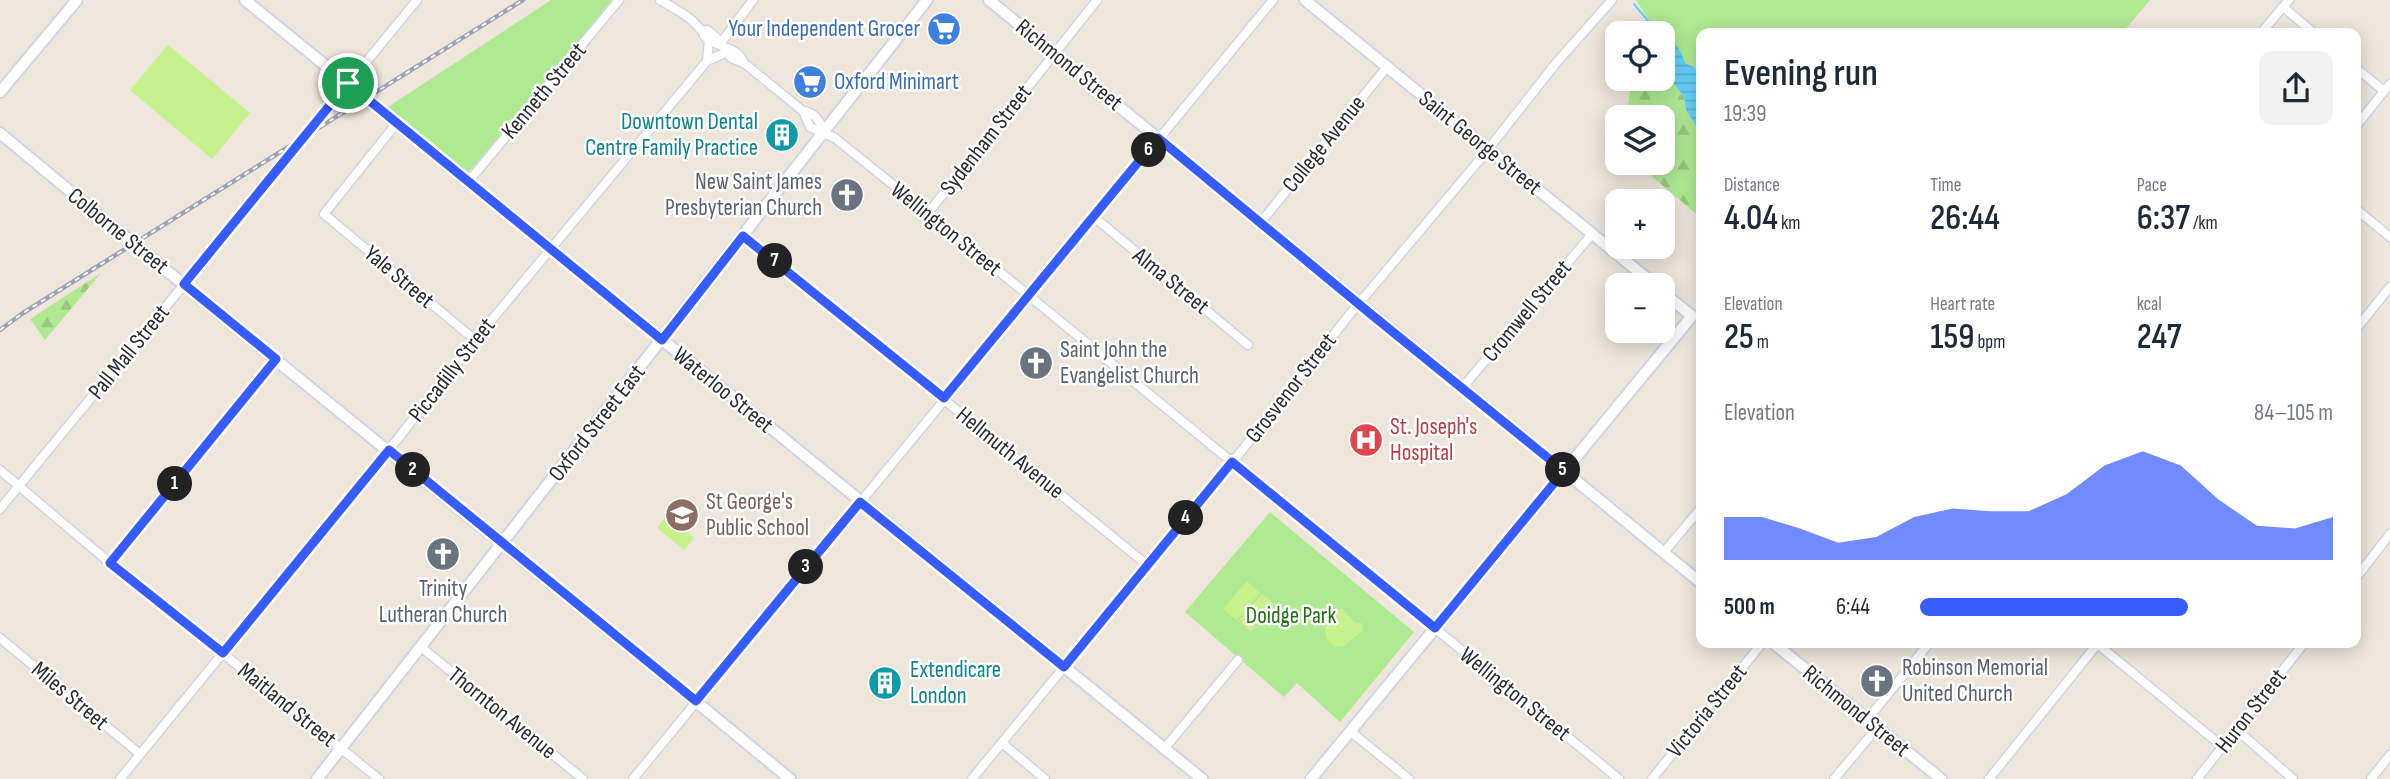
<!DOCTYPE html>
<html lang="en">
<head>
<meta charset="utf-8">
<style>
	body { margin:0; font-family:"Sofia Sans Condensed",sans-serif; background:#f2f2f3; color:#1f2937; height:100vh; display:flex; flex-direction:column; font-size:26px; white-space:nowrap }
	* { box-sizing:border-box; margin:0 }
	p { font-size:23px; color:#747a83 }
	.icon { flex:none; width:38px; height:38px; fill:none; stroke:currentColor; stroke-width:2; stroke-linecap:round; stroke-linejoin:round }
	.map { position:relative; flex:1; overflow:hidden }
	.side { position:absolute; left:1696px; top:28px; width:665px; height:620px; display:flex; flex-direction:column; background:#fff; border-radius:14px; box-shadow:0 4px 18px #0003 }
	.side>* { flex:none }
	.controls { position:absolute; left:1605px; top:21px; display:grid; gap:14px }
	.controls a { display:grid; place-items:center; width:70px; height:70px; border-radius:14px; background:#fff; box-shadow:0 4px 18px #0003; font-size:35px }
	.pin { position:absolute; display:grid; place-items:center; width:60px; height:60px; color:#fff; margin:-30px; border:4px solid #fff; border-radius:50%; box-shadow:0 2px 7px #0007 }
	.km { position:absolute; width:35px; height:35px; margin:-18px; border-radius:50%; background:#222; color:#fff; font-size:19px; line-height:35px; text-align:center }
	.round { display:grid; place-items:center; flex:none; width:74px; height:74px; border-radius:14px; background:#f2f2f3 }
	.overview { display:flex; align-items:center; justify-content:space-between; height:119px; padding:0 28px }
	h1 { font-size:38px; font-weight:600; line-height:52px }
	.figures { display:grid; grid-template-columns:repeat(3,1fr); gap:10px; height:119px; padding:7px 28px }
	.figures div { display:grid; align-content:center }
	.figures b { font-size:35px; font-weight:600 }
	.figures small { font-size:19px; font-weight:400 }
	.figures p { font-size:19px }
	.chart { height:196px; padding:14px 28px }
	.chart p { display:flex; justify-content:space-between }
	.chart svg { width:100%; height:126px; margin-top:7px; fill:#365bff; opacity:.7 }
	ul { padding:0 28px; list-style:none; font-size:23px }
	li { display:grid; grid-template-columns:112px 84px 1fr; align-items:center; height:52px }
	li i { height:18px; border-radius:9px; background:#365bff }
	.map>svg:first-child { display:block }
	.forest { fill:url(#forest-firs) }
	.park { fill:#afe992 }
	.pitch { fill:#c6f18d }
	.water { fill:url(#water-rules) }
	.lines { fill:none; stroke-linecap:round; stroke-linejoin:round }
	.stream { stroke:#65d1f9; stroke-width:2 }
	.street-casing { stroke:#d0d4e4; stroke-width:11 }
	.secondary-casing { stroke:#d0d4e4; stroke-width:14 }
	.street { stroke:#fff; stroke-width:8 }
	.secondary { stroke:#fff; stroke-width:10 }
	.rail-casing { stroke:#9da1b6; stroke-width:4.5 }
	.rail { stroke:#fff; stroke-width:2; stroke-dasharray:5; stroke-linecap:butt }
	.route-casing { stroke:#fff; stroke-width:14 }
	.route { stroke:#365bff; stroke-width:9 }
	.labels { text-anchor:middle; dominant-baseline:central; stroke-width:5; stroke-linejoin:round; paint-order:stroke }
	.shop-label { font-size:23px; fill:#366cbe; stroke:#fff; text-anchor:end }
	.street-label { font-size:23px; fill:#2a2a2a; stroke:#fff }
	.culture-label { font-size:23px; fill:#0d838f; stroke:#fff; text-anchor:end }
	.worship-label { font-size:23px; fill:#5b616d; stroke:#fff; text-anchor:start }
	.health-label { font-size:23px; fill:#be3a42; stroke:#fff; text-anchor:start }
	.education-label { font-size:23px; fill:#785e54; stroke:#fff; text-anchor:start }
	.park-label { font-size:23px; fill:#266e14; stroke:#fff }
</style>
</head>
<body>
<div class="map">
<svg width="2390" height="779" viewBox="0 0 2390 779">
	<defs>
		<pattern id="forest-firs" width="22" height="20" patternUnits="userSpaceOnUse" patternTransform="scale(1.75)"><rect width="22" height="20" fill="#afe992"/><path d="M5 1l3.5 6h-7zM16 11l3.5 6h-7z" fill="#97c87e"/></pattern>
		<pattern id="water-rules" width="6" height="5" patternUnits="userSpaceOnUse" patternTransform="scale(1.75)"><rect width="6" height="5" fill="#65d1f9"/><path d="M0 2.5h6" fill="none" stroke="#58b4d6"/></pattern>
	</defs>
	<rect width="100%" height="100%" fill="#eee6db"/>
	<g class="forest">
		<path d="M1663,62l5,14 16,21 2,13 15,24v84l-65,-55h26v-46h-36l5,-32 5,-6h26z"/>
		<path d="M101,273l-56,67 -15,-21z"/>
	</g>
	<g class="park">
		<path d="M551,0h66l-150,174 -79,-67z"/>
		<path d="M1636,0h514l-28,33h-421v42l-7,-8 -9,-4 -18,-28 -14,-8z"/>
		<path d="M1270,512l144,120 -74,90 -43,-39 -13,14 -99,-85z"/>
	</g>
	<g class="pitch">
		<path d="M168,45l82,68 -38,46 -82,-69z"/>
		<path d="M667,515l27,23 -10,12 -27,-22z"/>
		<path d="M1247,581l13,12 -23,27 -14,-11z"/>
		<path d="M1262,594l12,10 -23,28 -13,-11z"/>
		<path d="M1342,609l14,14h6l1,9c-9,2 -15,15 -24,15 -16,-1 -17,-24 -8,-32 3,-3 7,-4 11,-6z"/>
	</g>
	<path class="water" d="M1653,27c17,9 26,17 32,36l9,4 7,8v59l-15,-24 -2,-13 -16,-21 -5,-14 -1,-29h-7z"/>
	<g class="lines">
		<path class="stream" d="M1634,4l19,23"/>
		<g class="street-casing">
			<g id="street">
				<path d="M660,0c14,8 31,17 41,30 6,7 -1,3 7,9 12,9 30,8 36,24"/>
				<path d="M2283,7l31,26"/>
				<path d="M702,31l5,-1 9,7 2,6"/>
				<path d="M2261,33l28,-33"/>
				<path d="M720,44l33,-44"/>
				<path d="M725,49c1,8 12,12 19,14l59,48c13,2 16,10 22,21"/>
				<path d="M707,61l2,-21"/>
				<path d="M2356,68l28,23"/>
				<path d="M803,111l7,16 25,11 93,75 691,566"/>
				<path d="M396,124l-72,90 151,126"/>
				<path d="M2356,126l34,-42"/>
				<path d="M469,181l150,-181"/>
				<path d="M2356,209l34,28"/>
				<path d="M928,213l169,-213"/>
				<path d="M1094,217l154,128"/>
				<path d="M1261,222l126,-155"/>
				<path d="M743,236l403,328"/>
				<path d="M2356,329l34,-42"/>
				<path d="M1463,387l129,-153"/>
				<path d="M0,470l110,93 269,216"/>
				<path d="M0,509l417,-509"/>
				<path d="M1664,552l37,-44"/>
				<path d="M110,563l166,-204"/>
				<path d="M2356,578l34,-44"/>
				<path d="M0,638l140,116"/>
				<path d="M2095,642l128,105"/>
				<path d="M421,647l162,132"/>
				<path d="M1867,720l63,-78"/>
				<path d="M2237,730l56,49"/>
				<path d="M1350,731l59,48"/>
				<path d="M1002,743l43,36"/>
				<path d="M1164,749l74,-89"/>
				<path d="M120,779l276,-338 79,-101 232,-279 18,-8"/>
				<path d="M633,779l640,-779"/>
				<path d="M972,779l267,-325 111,-140 132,-157 75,-95 55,-62"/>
				<path d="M1652,779l111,-137"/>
				<path d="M1834,779l43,-51"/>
				<path d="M1989,779l110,-137"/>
				<path d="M2197,779l108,-137"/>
				<path d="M2371,779l19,-24"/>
			</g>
		</g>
		<g class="secondary-casing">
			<g id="secondary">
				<path d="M245,0l957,779"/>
				<path d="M989,0l712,583"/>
				<path d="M1305,0l350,285"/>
				<path d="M0,92l77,-92"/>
				<path d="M0,133c261,218 528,429 790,646"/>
				<path d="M1772,642l169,137"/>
				<path d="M317,779l610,-779"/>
				<path d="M1311,779l381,-463 -30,-24"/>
			</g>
		</g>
		<use href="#street" class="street"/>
		<use href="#secondary" class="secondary"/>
		<g class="rail-casing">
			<path id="rail" d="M0,330l23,-17 500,-313"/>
		</g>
		<use href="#rail" class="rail"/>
	</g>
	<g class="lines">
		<g class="route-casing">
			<path id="route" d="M348,83l314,257 81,-104 201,162 214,-260 214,177 192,156 -129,157 -203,-166 -168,205 -204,-165 -164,199 -307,-251 -166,203 -113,-90 166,-204 -92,-75z"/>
		</g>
		<use href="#route" class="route"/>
	</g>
	<defs>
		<g id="supermarket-disc" transform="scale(1.75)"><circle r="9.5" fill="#3f7fe0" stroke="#fff"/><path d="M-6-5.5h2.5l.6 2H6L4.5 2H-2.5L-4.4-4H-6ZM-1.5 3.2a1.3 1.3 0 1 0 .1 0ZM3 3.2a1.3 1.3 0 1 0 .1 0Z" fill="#fff"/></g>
		<g id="building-disc" transform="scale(1.75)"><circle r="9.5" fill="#0f9aa8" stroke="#fff"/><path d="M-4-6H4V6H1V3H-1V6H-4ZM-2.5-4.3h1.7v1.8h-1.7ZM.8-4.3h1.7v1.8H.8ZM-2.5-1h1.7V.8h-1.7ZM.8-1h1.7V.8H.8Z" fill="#fff"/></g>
		<g id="church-disc" transform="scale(1.75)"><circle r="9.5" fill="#6b7280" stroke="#fff"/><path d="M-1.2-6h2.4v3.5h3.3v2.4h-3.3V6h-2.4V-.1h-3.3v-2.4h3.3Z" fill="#fff"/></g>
		<g id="hospital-disc" transform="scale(1.75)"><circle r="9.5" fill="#e0444e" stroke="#fff"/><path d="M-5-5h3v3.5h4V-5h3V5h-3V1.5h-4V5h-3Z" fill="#fff"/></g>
		<g id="school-disc" transform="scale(1.75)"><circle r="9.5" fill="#8d6e63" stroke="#fff"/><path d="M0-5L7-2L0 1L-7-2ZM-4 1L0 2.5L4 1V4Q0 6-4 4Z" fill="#fff"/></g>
	</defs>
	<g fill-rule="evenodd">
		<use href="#supermarket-disc" x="944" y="29"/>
		<use href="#supermarket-disc" x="810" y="82"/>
		<use href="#building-disc" x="782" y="135"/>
		<use href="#church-disc" x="847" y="195"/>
		<use href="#church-disc" x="1036" y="363"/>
		<use href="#hospital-disc" x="1366" y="440"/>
		<use href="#school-disc" x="682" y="515"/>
		<use href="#church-disc" x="443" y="554"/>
		<use href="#church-disc" x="1877" y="681"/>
		<use href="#building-disc" x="885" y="683"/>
	</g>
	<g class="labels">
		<g class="shop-label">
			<text x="920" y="29">Your Independent Grocer</text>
			<text x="834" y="82" text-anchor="start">Oxford Minimart</text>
		</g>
		<g class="street-label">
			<text transform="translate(1069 65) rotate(39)">Richmond Street</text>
			<text transform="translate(544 91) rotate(-50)">Kenneth Street</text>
			<text transform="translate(986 140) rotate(-52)">Sydenham Street</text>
			<text transform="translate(1480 143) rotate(39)">Saint George Street</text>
			<text transform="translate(1324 144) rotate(-51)">College Avenue</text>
			<text transform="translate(946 229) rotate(39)">Wellington Street</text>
			<text transform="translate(118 231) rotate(39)">Colborne Street</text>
			<text transform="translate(399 277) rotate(40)">Yale Street</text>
			<text transform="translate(1171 281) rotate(39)">Alma Street</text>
			<text transform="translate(1527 311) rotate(-50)">Cromwell Street</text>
			<text transform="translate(129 352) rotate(-51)">Pall Mall Street</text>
			<text transform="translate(452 370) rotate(-52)">Piccadilly Street</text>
			<text transform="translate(1291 388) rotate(-52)">Grosvenor Street</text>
			<text transform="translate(723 390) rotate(39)">Waterloo Street</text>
			<text transform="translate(597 423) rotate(-52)">Oxford Street East</text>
			<text transform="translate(1010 453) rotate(39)">Hellmuth Avenue</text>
			<text transform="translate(1515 694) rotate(39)">Wellington Street</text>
			<text transform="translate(70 696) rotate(40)">Miles Street</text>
			<text transform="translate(287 705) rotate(39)">Maitland Street</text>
			<text transform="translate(1707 711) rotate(-51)">Victoria Street</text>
			<text transform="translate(1856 711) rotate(39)">Richmond Street</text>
			<text transform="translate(2251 711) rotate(-52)">Huron Street</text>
			<text transform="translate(502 713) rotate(39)">Thornton Avenue</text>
		</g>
		<g class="culture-label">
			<text x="758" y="122">Downtown Dental<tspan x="758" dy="26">Centre Family Practice</tspan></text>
			<text x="910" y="670" text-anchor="start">Extendicare<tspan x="910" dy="26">London</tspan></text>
		</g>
		<g class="worship-label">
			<text x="822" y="182" text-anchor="end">New Saint James<tspan x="822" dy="26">Presbyterian Church</tspan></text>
			<text x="1060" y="350">Saint John the<tspan x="1060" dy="26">Evangelist Church</tspan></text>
			<text x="443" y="589" text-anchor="middle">Trinity<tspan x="443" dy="26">Lutheran Church</tspan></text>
			<text x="1902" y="668">Robinson Memorial<tspan x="1902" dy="26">United Church</tspan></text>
		</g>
		<g class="health-label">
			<text x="1390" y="427">St. Joseph's<tspan x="1390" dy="26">Hospital</tspan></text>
		</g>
		<g class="education-label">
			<text x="706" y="502">St George's<tspan x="706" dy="26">Public School</tspan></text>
		</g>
		<g class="park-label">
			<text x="1291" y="616">Doidge Park</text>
		</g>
	</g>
</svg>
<div class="controls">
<a><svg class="icon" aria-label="locate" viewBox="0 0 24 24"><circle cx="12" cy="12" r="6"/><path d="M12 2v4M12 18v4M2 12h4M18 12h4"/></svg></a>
<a><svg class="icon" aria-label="layers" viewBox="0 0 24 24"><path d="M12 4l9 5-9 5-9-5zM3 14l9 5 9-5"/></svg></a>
<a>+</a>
<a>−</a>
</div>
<div class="pin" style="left:348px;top:83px;background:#1e9e55"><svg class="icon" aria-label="arrive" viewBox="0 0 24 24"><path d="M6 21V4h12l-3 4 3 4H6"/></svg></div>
<b class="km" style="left:175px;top:484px">1</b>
<b class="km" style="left:413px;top:470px">2</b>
<b class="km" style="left:806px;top:567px">3</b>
<b class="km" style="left:1186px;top:518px">4</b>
<b class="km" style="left:1563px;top:470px">5</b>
<b class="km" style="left:1149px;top:150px">6</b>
<b class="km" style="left:775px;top:261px">7</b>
<section class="side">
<div class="overview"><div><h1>Evening run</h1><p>19:39</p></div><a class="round"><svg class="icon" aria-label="share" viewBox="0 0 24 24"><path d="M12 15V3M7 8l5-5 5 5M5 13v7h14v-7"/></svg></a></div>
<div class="figures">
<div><p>Distance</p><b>4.04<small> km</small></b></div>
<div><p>Time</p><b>26:44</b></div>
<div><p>Pace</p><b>6:37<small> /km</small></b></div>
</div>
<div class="figures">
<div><p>Elevation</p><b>25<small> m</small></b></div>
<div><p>Heart rate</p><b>159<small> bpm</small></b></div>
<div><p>kcal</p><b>247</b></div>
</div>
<div class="chart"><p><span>Elevation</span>84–105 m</p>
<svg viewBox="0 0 160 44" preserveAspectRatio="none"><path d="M0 44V29L10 29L20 33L30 38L40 36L50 29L60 26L70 27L80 27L90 21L100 11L110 6L120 11L130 23L140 32L150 33L160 29V44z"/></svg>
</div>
<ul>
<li><b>500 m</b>6:44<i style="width:65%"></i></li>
</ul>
</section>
</div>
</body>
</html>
